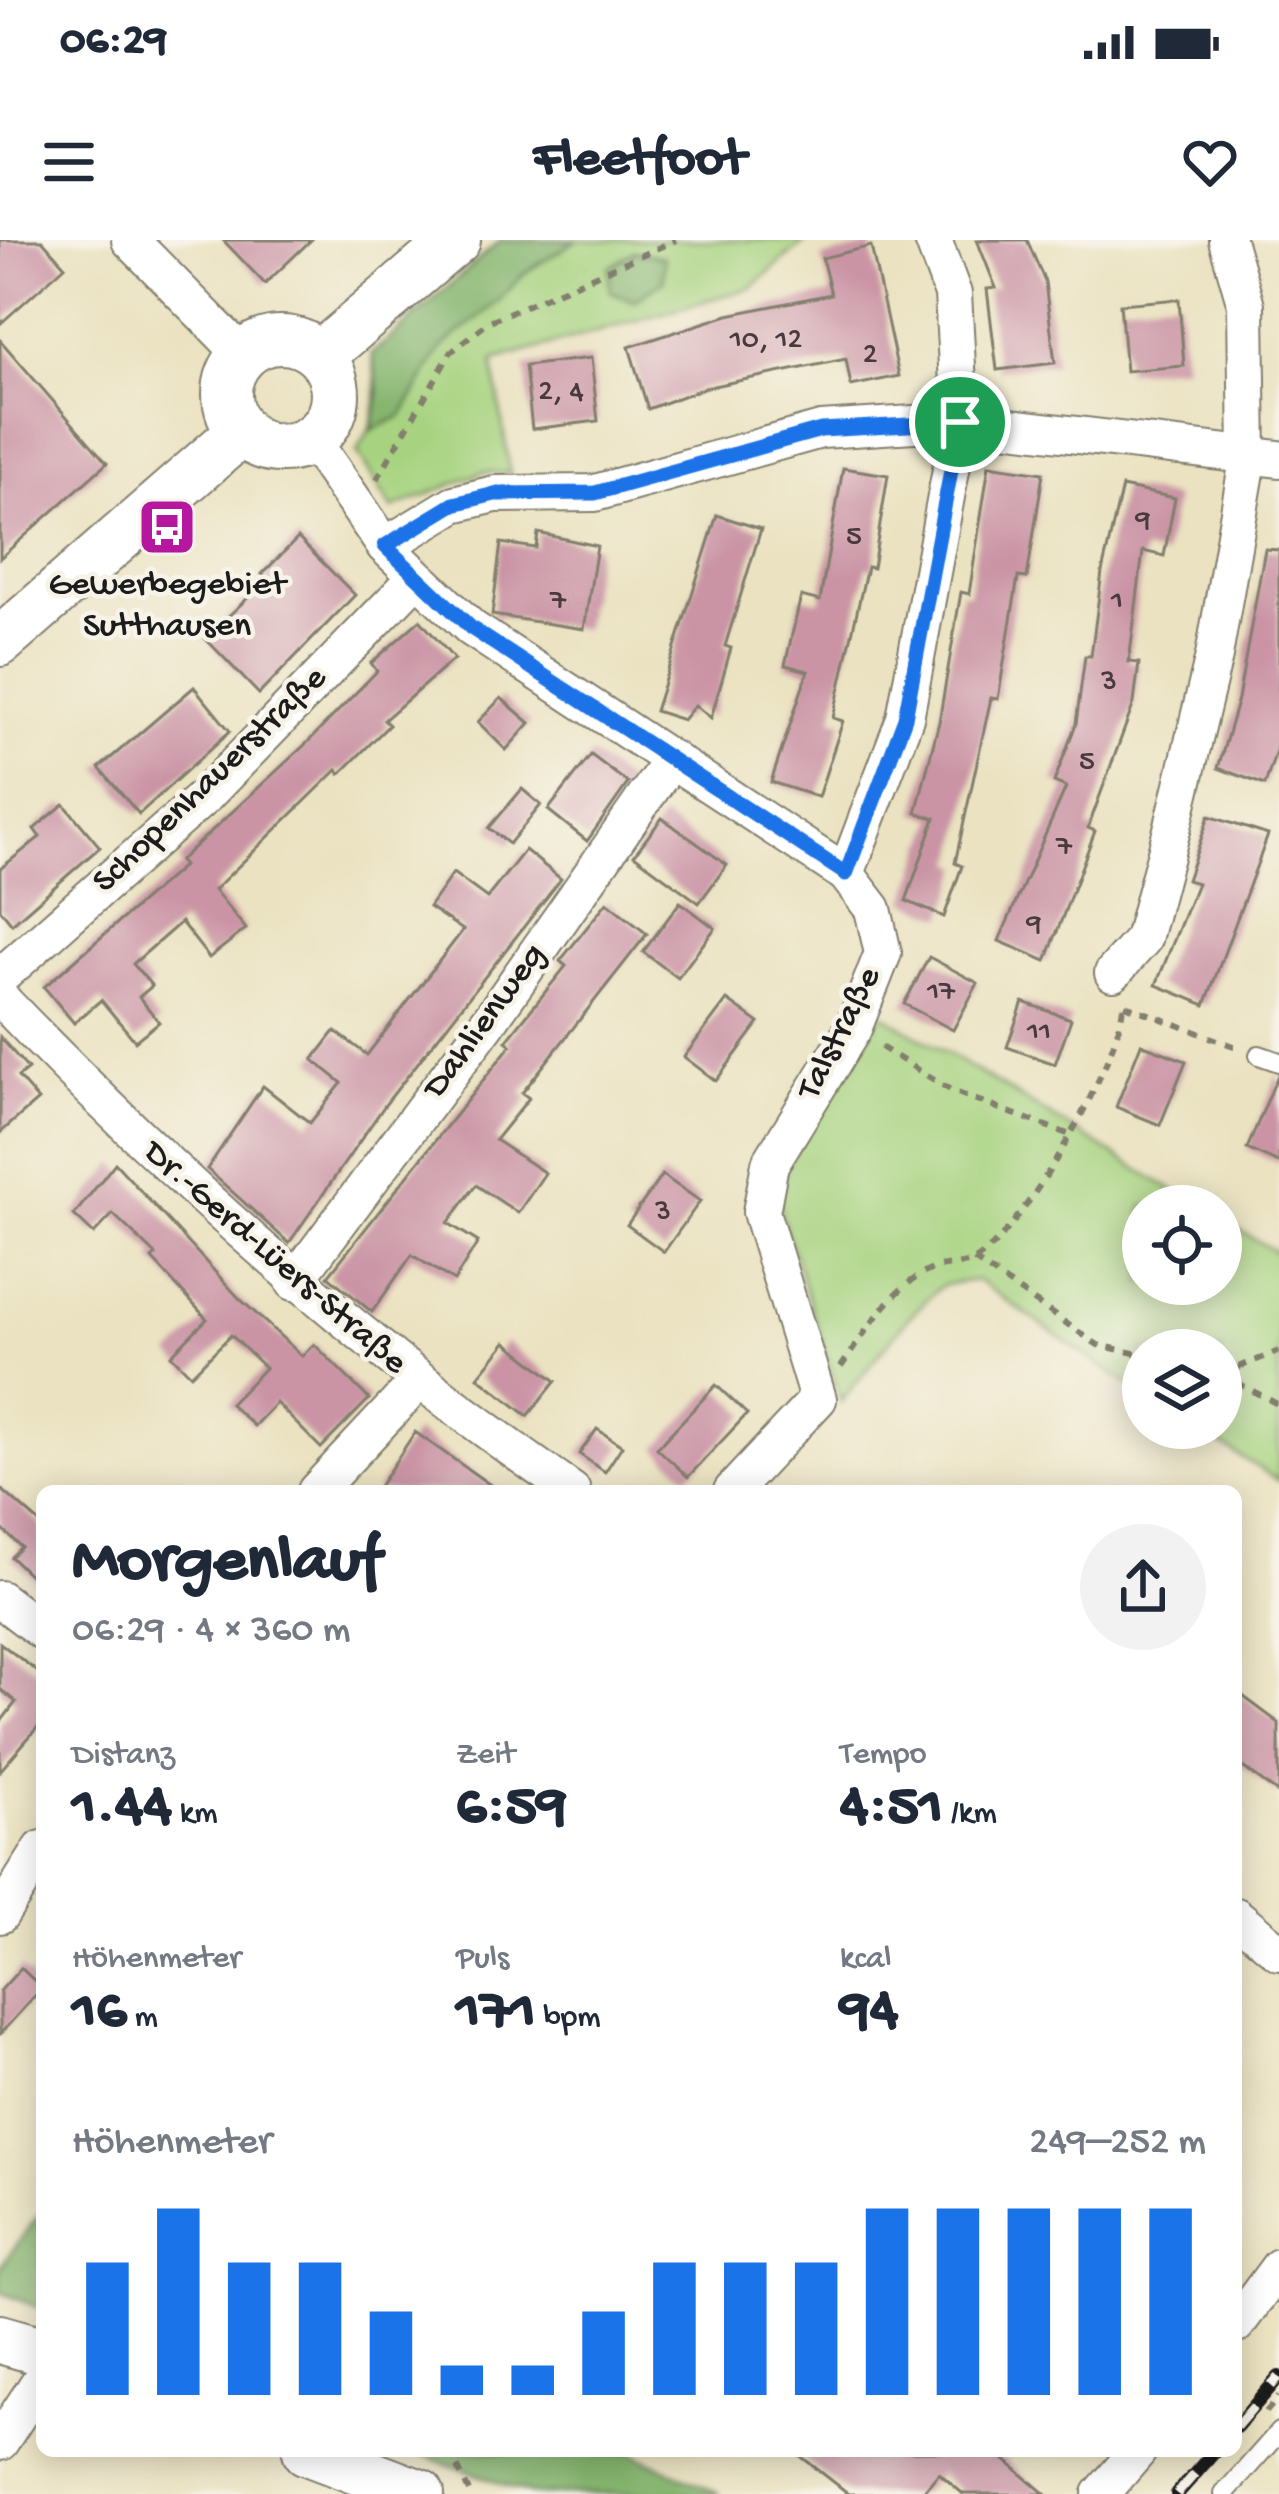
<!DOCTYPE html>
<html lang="de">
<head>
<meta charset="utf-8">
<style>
	body { margin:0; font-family:"Gochi Hand",sans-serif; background:#f2f2f3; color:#1f2937; height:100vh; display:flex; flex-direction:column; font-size:45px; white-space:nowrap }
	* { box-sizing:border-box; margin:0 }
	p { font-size:39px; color:#747a83 }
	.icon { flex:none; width:66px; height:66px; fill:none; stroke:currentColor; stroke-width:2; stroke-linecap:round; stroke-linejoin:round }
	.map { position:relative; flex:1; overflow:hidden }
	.side { position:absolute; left:36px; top:1245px; width:1206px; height:972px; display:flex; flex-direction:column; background:#fff; border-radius:18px; box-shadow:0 6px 30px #0003 }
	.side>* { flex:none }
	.fabs { position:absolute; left:1122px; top:945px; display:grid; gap:24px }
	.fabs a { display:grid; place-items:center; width:120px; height:120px; border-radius:50%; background:#fff; box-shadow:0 6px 30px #0003; font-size:60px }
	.pin { position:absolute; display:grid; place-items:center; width:102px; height:102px; color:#fff; margin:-51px; border:6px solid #fff; border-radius:50%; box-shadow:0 3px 12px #0007 }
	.round { display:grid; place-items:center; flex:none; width:126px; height:126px; border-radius:63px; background:#f2f2f3 }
	.overview { display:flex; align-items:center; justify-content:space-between; height:204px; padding:0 36px }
	h1 { font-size:66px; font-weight:700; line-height:90px }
	.figures { display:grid; grid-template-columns:repeat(3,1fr); gap:18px; height:204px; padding:12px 36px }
	.figures div { display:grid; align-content:center }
	.figures b { font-size:60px; font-weight:700 }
	.figures small { font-size:33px; font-weight:400 }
	.figures p { font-size:33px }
	.chart { height:336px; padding:24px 36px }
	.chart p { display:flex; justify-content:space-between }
	.chart svg { width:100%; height:216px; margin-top:12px; stroke:#1a73e8; stroke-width:6 }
	.status { display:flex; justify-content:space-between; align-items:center; height:84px; padding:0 60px; background:#fff; direction:ltr }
	.status svg { height:33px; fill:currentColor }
	header { display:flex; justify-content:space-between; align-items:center; height:156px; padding:0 36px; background:#fff; font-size:54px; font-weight:700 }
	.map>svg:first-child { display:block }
	.green { fill:#a7d380; stroke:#62784e; stroke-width:3 }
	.forest { fill:#85b56e; stroke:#506845; stroke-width:3 }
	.building { fill:#ca94a5 }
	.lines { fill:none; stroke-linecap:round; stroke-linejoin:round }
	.lane-casing { stroke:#837f6e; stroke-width:22 }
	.street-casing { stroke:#837f6e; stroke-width:40 }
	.secondary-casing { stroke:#837f6e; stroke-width:52 }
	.path { stroke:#837f6e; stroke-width:6; stroke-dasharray:9 9; stroke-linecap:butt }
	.lane { stroke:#fff; stroke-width:18 }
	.street { stroke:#fff; stroke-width:36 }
	.secondary { stroke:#fff; stroke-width:48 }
	.rail-casing { stroke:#1c1c1c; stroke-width:14 }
	.rail { stroke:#f7f3e8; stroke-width:9; stroke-dasharray:27; stroke-linecap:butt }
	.route-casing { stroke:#fff; stroke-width:24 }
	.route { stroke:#1a73e8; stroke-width:15 }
	.labels { text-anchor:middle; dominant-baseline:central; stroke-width:9; stroke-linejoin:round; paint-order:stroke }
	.number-label { font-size:30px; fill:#483a3e }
	.poi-label { font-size:36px; fill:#1c1c1c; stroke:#f7f3e8 }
	.street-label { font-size:36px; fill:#1c1c1c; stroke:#f7f3e8 }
</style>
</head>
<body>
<div class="status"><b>06:29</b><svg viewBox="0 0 49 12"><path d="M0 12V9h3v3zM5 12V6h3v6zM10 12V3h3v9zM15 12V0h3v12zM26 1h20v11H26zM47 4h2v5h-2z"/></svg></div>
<header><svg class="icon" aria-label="menu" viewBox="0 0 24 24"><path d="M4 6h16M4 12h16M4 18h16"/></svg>Fleetfoot<svg class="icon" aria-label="heart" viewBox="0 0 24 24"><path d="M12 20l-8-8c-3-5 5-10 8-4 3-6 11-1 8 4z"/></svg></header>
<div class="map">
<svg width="1279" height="2254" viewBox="0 0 1279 2254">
	<rect width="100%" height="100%" fill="#f7f3e8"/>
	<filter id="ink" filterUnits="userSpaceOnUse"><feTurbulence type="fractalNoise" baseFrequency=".00833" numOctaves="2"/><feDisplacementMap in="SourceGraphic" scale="24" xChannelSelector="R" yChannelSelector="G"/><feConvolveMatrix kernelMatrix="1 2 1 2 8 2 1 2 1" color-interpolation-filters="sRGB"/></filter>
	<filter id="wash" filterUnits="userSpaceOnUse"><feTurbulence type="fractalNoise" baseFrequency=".004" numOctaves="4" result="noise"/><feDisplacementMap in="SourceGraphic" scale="48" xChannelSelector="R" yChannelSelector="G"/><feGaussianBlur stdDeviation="2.7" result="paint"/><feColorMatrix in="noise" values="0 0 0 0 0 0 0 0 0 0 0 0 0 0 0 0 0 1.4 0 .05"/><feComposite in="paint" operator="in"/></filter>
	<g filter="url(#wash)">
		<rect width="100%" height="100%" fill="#eae2c0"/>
		<g class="green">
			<path d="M501,0h306l-56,48 -258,73 17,112 -27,-1 -91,37 -35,-57c23,-33 22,-60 15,-98z"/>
			<path d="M882,774l317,192h-56v78h78v-65l58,35v227l-84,-53h26v-78h-78v45l-166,-115 -35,5 -36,35 -65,82 -62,-195 6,-40z"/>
		</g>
		<g class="forest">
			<path d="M501,0h76l-54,34 -24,27 -57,46 -40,69 -30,14 7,-37 -7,-39z"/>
			<path d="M634,11l30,6v24l-31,20 -23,-10 -1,-23z"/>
			<path d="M42,1971v98l-42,-17v-25z"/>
			<path d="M412,2211h216l92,43h-190z"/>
		</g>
		<g id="blocks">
			<g class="building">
				<path d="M0,0h42l23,26 -65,58z"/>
				<path d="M223,0h88l-46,44z"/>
				<path d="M977,0h50l18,42 10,81 -58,7 -10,-81 9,-1z"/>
				<path d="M871,6l28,130 -48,10 -5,-27 -142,29 -56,21 -19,-62 99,-32 103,-21 -9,-36z"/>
				<path d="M1179,59l5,67 -58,5 -6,-67z"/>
				<path d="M0,100l107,123 -107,95z"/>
				<path d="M591,118l7,63 -66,8 -7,-63z"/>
				<path d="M989,225l54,8 -16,105 -9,-1 -20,122 -7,-1 -36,165 7,3 -18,51 -38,-16 29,-83 -19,-5 23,-91 22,-130 8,2z"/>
				<path d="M843,228l45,7 -15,93 -6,-1 -34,151 10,3 -25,76 -47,-15 37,-111 -23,-6 16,-69 19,5z"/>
				<path d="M1122,247l53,11 -11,58 -21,-5 -14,111 10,1 -5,40 -46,125 7,3 -49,130 -47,-20 67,-154 -12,-5 22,-58 9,-68h6l11,-84z"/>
				<path d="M717,275l44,14 -36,117 6,2 -20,70 -16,-13 -12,15 -28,-9z"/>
				<path d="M538,293l59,13 -13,83 -92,-14 9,-72 35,5z"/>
				<path d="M298,298l57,57 -96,99 -54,-56 63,-59 -6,-5z"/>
				<path d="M1265,309l14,1v192l-14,43 -47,-17 20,-69z"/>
				<path d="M420,380l34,39 -70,61 5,5 -49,49 -3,-4 -123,120 32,39 -37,29 -28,-36 -48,42 19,22 -13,11 20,25 -24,19 -34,-41 -27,23 -30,-36 139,-121 -4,-5 129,-119 69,-71 -6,-8z"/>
				<path d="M194,447l36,44 -91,83 -40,-46z"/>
				<path d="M501,458l29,25 -24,27 -28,-28z"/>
				<path d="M591,515l37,28 -41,58 -39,-31z"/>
				<path d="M522,549l19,16 -32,39 -20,-16z"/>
				<path d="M64,564l36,43 -88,77 -12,-15v-40l40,-32 -6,-8z"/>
				<path d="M1209,576l59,19 -63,170 -49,-20 41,-102 -10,-3z"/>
				<path d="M662,578l65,47 -28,38 -65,-48z"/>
				<path d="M525,610l36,29 -176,226 -96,138 -82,-74 56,-83 47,37 32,-40 -29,-23 22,-29 32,24 96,-125 -34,-23 24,-34 34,25z"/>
				<path d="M607,662l40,32 -125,159 7,5 -34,42 50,33 -27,40 -42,-28 -28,38 30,19 -24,39 -42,-26 -40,57 -44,-36 183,-231 -5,-4 60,-75 -6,-5z"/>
				<path d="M680,662l35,26 -37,50 -35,-26z"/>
				<path d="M929,717l49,26 -25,47 -49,-26z"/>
				<path d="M727,760l32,23 -43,58 -32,-24z"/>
				<path d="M1023,762l48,17 -16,45 -48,-17z"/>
				<path d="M0,797l28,32 -10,8 20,23 -38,33z"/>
				<path d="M1141,804l45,17 -26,64 -44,-18z"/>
				<path d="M1278,835h1v88l-32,-14z"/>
				<path d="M115,923l124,135 63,58 12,-12 55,55 -48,49 -45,-45 -22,23 -24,-22 35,-36 -34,-33 -40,40 -20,-20 36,-36 -55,-60 4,-4 -43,-41 -19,20 -20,-19z"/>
				<path d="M662,935l38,26 -36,51 -37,-27z"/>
				<path d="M506,1102l50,39 -28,35 -50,-39z"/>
				<path d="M716,1145l31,29 -59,63 -31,-29z"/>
				<path d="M597,1189l25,17 -17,26 -26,-18z"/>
				<path d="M415,1192l84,59h-123z"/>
				<path d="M0,1248l42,37v62l-31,-30 10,-10 -21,-20z"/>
				<path d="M0,1403l39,30 3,-4v53l-42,49v-48l16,-21 -16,-13z"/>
				<path d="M1236,1451l43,32v71l-43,-32z"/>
				<path d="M21,1728l21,20 -42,46v-43z"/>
				<path d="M794,2211h201l50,43h-82l-24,-21 -18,21h-72z"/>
			</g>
		</g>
	</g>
	<g filter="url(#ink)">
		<use href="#blocks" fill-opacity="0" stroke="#837f6e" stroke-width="3"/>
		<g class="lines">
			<g class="lane-casing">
				<g id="lane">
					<path d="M1259,815l20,7"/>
					<path d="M1224,2254l55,-62"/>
				</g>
			</g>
			<g class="street-casing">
				<g id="street">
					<path d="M130,0l113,115"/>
					<path d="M311,199l74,107 86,82 375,246 27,35 10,44 -30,76 -83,135 -9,48 57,187 -86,92"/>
					<path d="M385,306l69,-42 41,-10 100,-1 226,-63 139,-9 319,38"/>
					<path d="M846,634l59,-156 55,-297 -7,-127 -20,-54"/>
					<path d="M1113,733l30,-34 30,-113 41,-170 34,-196 -2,-155 -19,-65"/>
					<path d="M0,737l206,-182 209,-216"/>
					<path d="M0,758c178,185 360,347 572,493"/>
					<path d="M294,1042l198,-265 180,-258"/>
					<path d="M316,1251l101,-108"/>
					<path d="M0,1359l42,32"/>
					<path d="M0,1675l42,-66"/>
					<path d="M1236,1676l43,36"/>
					<path d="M1236,2085l43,-58"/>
					<path d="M0,2202l42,-64"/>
					<path d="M1101,2254l37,-43"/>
				</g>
			</g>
			<g class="secondary-casing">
				<g id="secondary">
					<circle cx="281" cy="154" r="54"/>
					<path d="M320,116l136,-116"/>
					<path d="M0,402l242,-211"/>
					<path d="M0,2099l42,12"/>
					<path d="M307,2211l113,43"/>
				</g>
			</g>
			<g class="path">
				<path d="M377,239l74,-127 39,-31 186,-81"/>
				<path d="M1125,765l114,43"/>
				<path d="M881,807l71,44 121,45"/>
				<path d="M974,1020l124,85 45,10"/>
				<path d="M841,1127c24,-34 53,-85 95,-99 11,-4 26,-2 37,-7 48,-24 154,-211 150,-262"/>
				<path d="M1221,1134l58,31"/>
				<path d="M1222,1134l57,-23"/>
				<path d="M1266,2172l13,-15"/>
				<path d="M450,2211l20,43"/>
			</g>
			<use href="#lane" class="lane"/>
			<use href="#street" class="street"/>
			<use href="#secondary" class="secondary"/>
			<g class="rail-casing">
				<g id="rail">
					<path d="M1236,2187l43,-50"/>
					<path d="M1177,2254l38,-43"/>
				</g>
			</g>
			<use href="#rail" class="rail"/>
		</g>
	</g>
	<g class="lines" filter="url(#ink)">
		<g class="route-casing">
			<path id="route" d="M960,182l-55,296 -59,156 -375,-246 -86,-82 69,-42 41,-10 100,-1 226,-63z"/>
		</g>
		<use href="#route" class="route"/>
	</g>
	<defs>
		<g id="bus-square" transform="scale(3)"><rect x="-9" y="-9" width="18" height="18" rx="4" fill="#b5179e" stroke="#f7f3e8"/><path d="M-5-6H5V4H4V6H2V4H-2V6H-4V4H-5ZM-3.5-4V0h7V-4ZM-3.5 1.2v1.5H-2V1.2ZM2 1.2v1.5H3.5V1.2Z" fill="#fff"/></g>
	</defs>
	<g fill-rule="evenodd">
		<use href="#bus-square" x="167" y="287"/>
	</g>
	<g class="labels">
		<g class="number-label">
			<text x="766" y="101">10, 12</text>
			<text x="870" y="116">2</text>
			<text x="561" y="153">2, 4</text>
			<text x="1143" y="281">9</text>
			<text x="854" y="298">5</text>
			<text x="558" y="362">7</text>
			<text x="1117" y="362">1</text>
			<text x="1109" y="443">3</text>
			<text x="1087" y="523">5</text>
			<text x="1064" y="608">7</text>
			<text x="1034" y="685">9</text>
			<text x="941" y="753">17</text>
			<text x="1039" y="793">11</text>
			<text x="663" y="973">3</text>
		</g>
		<g class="poi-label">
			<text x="167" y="346">Gewerbegebiet<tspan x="167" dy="41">Sutthausen</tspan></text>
		</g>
		<g class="street-label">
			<text transform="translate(211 541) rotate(-44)">Schopenhauerstraße</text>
			<text transform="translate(486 782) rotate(-54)">Dahlienweg</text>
			<text transform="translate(841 794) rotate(-63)">Talstraße</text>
			<text transform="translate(274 1019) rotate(41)">Dr.-Gerd-Lüers-Straße</text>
		</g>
	</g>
</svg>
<div class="fabs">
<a><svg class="icon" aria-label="locate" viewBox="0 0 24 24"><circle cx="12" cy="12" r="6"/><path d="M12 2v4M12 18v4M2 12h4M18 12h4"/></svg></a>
<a><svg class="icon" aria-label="layers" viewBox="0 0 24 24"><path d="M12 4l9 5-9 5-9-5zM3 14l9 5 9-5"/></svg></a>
</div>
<div class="pin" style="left:960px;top:182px;background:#1e9e55"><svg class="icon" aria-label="arrive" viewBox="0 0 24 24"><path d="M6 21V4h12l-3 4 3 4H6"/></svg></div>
<section class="side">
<div class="overview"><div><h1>Morgenlauf</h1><p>06:29 · 4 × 360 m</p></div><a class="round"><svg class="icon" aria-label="share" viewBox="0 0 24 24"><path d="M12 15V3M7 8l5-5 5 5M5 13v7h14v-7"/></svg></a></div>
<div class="figures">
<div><p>Distanz</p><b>1.44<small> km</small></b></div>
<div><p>Zeit</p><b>6:59</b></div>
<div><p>Tempo</p><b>4:51<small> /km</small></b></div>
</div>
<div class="figures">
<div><p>Höhenmeter</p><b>16<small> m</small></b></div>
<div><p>Puls</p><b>171<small> bpm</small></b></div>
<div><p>kcal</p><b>94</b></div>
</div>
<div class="chart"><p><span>Höhenmeter</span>249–252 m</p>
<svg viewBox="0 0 160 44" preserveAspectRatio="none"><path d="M5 44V17M15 44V6M25 44V17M35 44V17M45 44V27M55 44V38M65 44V38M75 44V27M85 44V17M95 44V17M105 44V17M115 44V6M125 44V6M135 44V6M145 44V6M155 44V6"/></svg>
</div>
</section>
</div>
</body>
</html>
